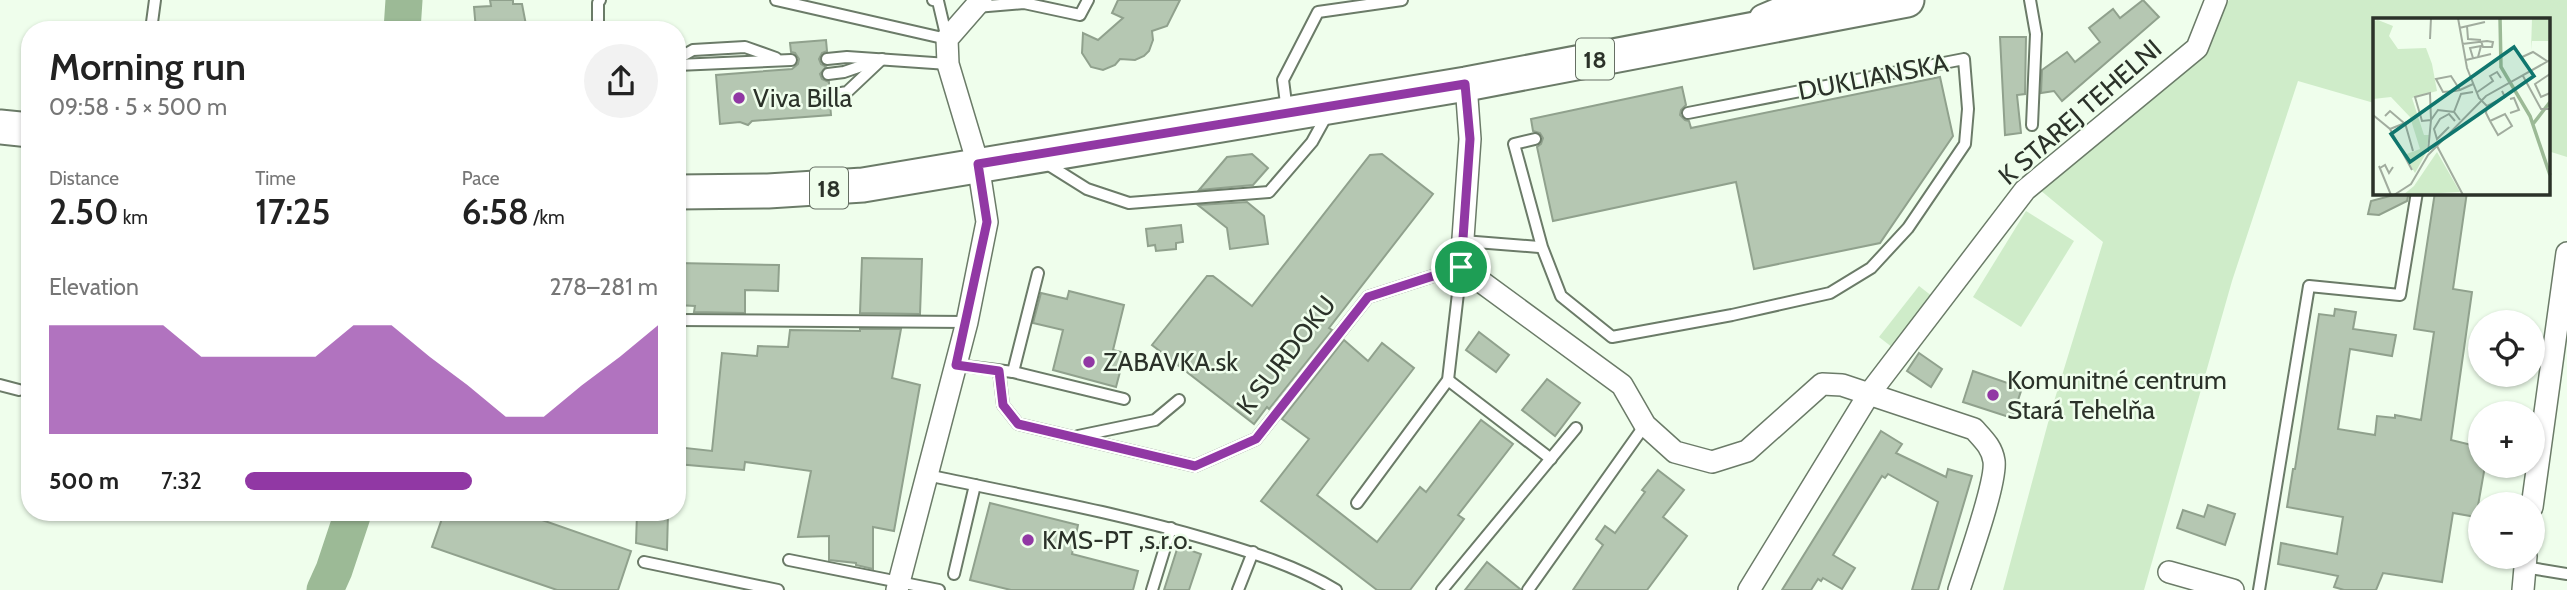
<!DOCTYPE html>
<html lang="en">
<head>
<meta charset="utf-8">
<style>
	body { margin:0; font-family:Cabin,sans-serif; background:#f2f2f2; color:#222; height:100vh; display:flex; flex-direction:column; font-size:26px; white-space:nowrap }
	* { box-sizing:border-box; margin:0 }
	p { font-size:23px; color:#767676 }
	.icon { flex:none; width:38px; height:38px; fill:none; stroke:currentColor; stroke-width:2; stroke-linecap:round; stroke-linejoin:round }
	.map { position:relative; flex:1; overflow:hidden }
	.details { position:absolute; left:21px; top:21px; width:665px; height:500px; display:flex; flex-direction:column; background:#fff; border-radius:28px; box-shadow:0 2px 5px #0004 }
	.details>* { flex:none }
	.tools { position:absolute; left:2468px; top:310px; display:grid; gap:14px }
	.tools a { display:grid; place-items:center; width:77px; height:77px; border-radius:50%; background:#fff; box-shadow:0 2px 5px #0004; font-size:35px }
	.pin { position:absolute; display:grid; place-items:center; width:60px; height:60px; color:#fff; margin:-30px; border:4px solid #fff; border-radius:50%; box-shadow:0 2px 7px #0007 }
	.round { display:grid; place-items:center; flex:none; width:74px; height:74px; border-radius:37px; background:#f2f2f2 }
	.overview { display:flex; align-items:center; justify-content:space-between; height:119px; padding:0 28px }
	h1 { font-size:38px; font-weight:600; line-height:52px }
	.figures { display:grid; grid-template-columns:repeat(3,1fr); gap:10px; height:119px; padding:7px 28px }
	.figures div { display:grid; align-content:center }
	.figures b { font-size:35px; font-weight:600 }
	.figures small { font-size:19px; font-weight:400 }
	.figures p { font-size:19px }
	.chart { height:196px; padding:14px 28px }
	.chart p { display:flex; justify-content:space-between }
	.chart svg { width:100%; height:126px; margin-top:7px; fill:#9138a4; opacity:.7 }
	ul { padding:0 28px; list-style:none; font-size:23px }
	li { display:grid; grid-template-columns:112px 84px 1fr; align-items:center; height:52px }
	li i { height:18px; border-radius:9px; background:#9138a4 }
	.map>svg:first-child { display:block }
	.green { fill:#cfecc9 }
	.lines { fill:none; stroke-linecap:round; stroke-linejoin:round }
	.river { stroke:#9cba96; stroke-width:37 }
	.building { fill:#b5c7b2; stroke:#90a18d; stroke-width:2 }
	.service-casing { stroke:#6b7b68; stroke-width:14 }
	.minor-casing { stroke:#6b7b68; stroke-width:24 }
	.tertiary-casing { stroke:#6b7b68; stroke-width:30 }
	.primary-casing { stroke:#6b7b68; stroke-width:37 }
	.service { stroke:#fff; stroke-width:10 }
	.minor { stroke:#fff; stroke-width:21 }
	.tertiary { stroke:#fff; stroke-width:26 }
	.primary { stroke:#fff; stroke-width:33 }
	.route-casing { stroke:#fff; stroke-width:14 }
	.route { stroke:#9138a4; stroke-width:9 }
	.poi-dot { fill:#9138a4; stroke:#effeec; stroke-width:2.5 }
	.labels { text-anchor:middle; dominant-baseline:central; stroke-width:5; stroke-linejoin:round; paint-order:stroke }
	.shield { fill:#effeec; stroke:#666f64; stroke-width:2 }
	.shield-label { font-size:24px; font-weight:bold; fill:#2b3229 }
	.street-label { font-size:26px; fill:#2b3229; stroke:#effeec }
	.poi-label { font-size:26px; fill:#2b3229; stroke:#effeec; text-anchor:start }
	.inset-river { fill:none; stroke:#9cba96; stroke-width:3.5 }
	.inset-road { fill:none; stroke:#a1ac9e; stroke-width:2 }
	.view { fill:#0f766e; fill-opacity:0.15; stroke:#0f766e; stroke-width:3.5 }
	.inset-edge { fill:none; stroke:#2b3229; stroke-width:3.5 }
</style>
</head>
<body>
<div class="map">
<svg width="2567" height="590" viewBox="0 0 2567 590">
	<rect width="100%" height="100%" fill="#effeec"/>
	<g class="green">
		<path d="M2229,0h338v157l-19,-6v-132h-174v84l-76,-22 -66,200 -88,309h-141l49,-182 51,-166 -63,-52 125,-106z"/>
		<path d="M2026,211l48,30 -53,86 -48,-30z"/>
		<path d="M1919,286l18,14 -40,51 -18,-14z"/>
	</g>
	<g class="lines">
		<g class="river">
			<path d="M402,30l2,-30"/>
			<path d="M325,590l9,-20 19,-57"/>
		</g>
	</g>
	<g class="building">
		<path d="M490,0h23v4h9l5,26h-51l-2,-23 17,-1z"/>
		<path d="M1118,0h62l-13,26 -15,5 1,9 -4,11 -5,5 -9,4 -15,-1 -5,6 -12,5 -12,-3 -9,-14 1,-20 15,7 25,-22 -11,-5z"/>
		<path d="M2143,0l16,17 -97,84 -8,-10 -13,2 1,-23 25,-18 8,10 25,-20 -11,-14 24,-19 7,9z"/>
		<path d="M2000,37h26l-1,57 -8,1 4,38 -16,2z"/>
		<path d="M826,40l1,11 -5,2 -3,6 2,5 5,3 -6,7 2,5 7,3v5l-5,2 -2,7 2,5 6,2 1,12 -79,6 -4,4 -8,-3 -20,2 -4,-49 76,-6 6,-5 1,-5 -4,-6 -4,-1 -1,-9z"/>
		<path d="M1940,77l13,59 -73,107 -126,26 -18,-87 -183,39 -16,-74 4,-3 2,-6 -3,-5 -7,-2 -2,-12 151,-32 4,18 -5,5 -1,5 5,5 4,1 2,7z"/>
		<path d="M1252,154l16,14 -15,17 -54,5 28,-33z"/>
		<path d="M1382,154l51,40 -104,134 3,2 -63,79 -2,-2 -13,17 -102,-79 55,-69h6l39,30 118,-151z"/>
		<path d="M2405,192h4l-2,9 -28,14 -11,-1 3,-13z"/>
		<path d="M2435,192h32l-14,97 19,3 -21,148 29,7v19h5l-9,51 -23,-4 -11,69 -59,-9 -7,17h-32l-10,-3 4,-11 -60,-12 3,-21 56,11 6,-37 -56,-10 6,-38h2l24,-155 15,2 1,-7 21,3 -3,17 43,6 -4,21 -42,-7 -12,80 37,6 2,-19 18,2v-3l26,5 13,-88 -20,-3z"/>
		<path d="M1247,202l17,14 4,28 -38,5 -3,-21 -29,-23z"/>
		<path d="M1181,225l2,17 -7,1v6l-20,2 -1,-6 -7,1 -2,-17z"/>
		<path d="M862,258l60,1 -2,55 -60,-1z"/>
		<path d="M677,263l102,2 -1,26 -33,-1v23l-51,-1 1,-6 -18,-1z"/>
		<path d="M1069,291l55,14 -11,45 12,3 -9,34 -63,-17 10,-40 -30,-7 8,-30 26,6z"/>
		<path d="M860,329h41l-9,49 28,7 -26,146 -21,-4v42l-17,-4v-2l-27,-3v-24l-31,1 13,-66 -66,-9 -1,8 -67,-6v-17l35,4 10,-98 35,3 1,-10 30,1 2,-17 70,1z"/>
		<path d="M1479,332l30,23 -13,17 -30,-22z"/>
		<path d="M1344,340l24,21 14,-18 32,25 -97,127 60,47 43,-55 6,5 55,-72 32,24 -55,71 6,4 -54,71h-33l-116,-89 48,-62 -27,-20z"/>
		<path d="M1919,353l23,16 -11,18 -24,-16z"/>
		<path d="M1973,371l49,17 -10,30 -49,-16z"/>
		<path d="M1547,379l33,24 -25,33 -33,-26z"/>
		<path d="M1881,431l21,13 -6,9 50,24 2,-8 24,7 -34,114h-26l26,-88 -50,-28 -3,4 -3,-2 -49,79 22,13 -13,21 -19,-11 -2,3 -3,-2 -7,11h-29z"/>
		<path d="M1658,470l26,20 -21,27 24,19 -40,54h-74l30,-45 -7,-6 9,-13 10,7 30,-41 -3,-2z"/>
		<path d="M990,503l88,22 -6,29 66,17 -5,19h-122l-41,-10z"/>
		<path d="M2208,505l27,9 -10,31 -48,-17 6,-18 21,7z"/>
		<path d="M444,513h78l109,38 -13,39h-61l-125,-43z"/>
		<path d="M637,513h31l-1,37 -31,-7z"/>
		<path d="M1178,546l23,8 -12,36h-25z"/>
		<path d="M1487,562l33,27v1h-55z"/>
	</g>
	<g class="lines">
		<g class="service-casing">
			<g id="service">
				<path d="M776,0l171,39 -9,-38 -5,-1"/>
				<path d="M2030,0l6,34 -4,91"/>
				<path d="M976,7l48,-4 56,12 8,-15"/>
				<path d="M151,30l4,-30"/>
				<path d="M598,30v-27l2,-3"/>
				<path d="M677,59l16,-9 52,-3 31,11"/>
				<path d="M827,59l20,-2 101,7"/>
				<path d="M677,65l114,-5"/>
				<path d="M828,74l16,-2 32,-11"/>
				<path d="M830,95l17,-3 35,-33"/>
				<path d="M1287,111l-4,-31 35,-68 84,-12"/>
				<path d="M1535,139l-21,5 28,103 19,49 51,41 120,-22 98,-22 41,-25 37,-40 57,-84 3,-35 -4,-50 -276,54"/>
				<path d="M1044,162l43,27 42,14 140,-11 43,-50 16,-29"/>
				<path d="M1463,241l76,6"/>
				<path d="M677,320l290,2"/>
				<path d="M956,365l57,7 25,-99"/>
				<path d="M999,371l4,34 15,19 177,42 61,-27 112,-142 93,-30 -13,113 -91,123"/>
				<path d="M1013,372l111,27"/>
				<path d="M1448,380l103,79"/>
				<path d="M0,385l19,5"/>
				<path d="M1078,436l77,-16 24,-20"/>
				<path d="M927,475c93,20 188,37 280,64 44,13 90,27 129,51"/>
				<path d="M789,560l150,30"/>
				<path d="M644,562l134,28"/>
				<path d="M2524,567l43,7"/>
				<path d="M954,574l21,-89"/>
				<path d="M1152,590l19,-62"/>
				<path d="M1238,590l15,-38"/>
				<path d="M1442,590l134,-162"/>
				<path d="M1528,590l117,-165"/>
				<path d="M2259,590l50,-304 91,9 17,-103"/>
			</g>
		</g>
		<g class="minor-casing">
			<g id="minor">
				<path d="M1466,84l4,55 -9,128 161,118 23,40 30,27 37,10 35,-11 75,-67 20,1 132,44c9,10 18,18 20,32 3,21 -27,104 -35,129"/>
				<path d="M2532,507l35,-254"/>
				<path d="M2169,572l64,18"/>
				<path d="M897,590l70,-268 20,-100 -9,-58 -30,-100 -1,-25 34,-39"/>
				<path d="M1749,590l120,-196 156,-204 172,-142 19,-48"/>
				<path d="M2523,590l3,-34"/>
			</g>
		</g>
		<g class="tertiary-casing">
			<path id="tertiary" d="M1763,18l43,-18"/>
		</g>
		<g class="primary-casing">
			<g id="primary">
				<path d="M0,127l30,3"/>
				<path d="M677,192l91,-1 95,-6 603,-101 441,-84"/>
			</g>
		</g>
		<use href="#service" class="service"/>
		<use href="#minor" class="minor"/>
		<use href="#tertiary" class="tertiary"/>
		<use href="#primary" class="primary"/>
	</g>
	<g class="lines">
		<g class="route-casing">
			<path id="route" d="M1465,84l5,55 -9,128 -93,30 -112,142 -61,27 -177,-42 -15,-19 -4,-34 -43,-6 31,-143 -9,-58z"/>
		</g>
		<use href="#route" class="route"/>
	</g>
	<g class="poi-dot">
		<circle cx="739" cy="98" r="7"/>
		<circle cx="1089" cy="362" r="7"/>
		<circle cx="1993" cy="395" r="7"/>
		<circle cx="1028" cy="540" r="7"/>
	</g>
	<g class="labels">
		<g class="shield">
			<rect x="1576" y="38.5" width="38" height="41" rx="5"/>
			<rect x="810" y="167.5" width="38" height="41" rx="5"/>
		</g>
		<g class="shield-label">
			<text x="1595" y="59">18</text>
			<text x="829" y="188">18</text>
		</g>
		<g class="street-label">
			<text transform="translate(1873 77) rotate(-11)">DUKLIANSKA</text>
			<text transform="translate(2080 112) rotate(-41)">K STAREJ TEHELNI</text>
			<text transform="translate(1286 355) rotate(-52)">K SURDOKU</text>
		</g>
		<g class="poi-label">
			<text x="753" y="98">Viva Billa</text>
			<text x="1103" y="362">ZABAVKA.sk</text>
			<text x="2007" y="380">Komunitné centrum<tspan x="2007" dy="30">Stará Tehelňa</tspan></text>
			<text x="1042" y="540">KMS-PT ,s.r.o.</text>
		</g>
	</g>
	<g transform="translate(2373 18)">
		<rect width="177" height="177" fill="#effeec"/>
		<path d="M159,0h18v18l-2,5h-16l-1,9zM5,2l15,6 -4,10 9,13 28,-1 6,16 5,27 -25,7 12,37h5l-3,18 -11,20 -11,-18 16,-6 -10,-32 -19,-20 -18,2v-78zM64,134l23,40 -57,3 11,-9z" fill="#cfecc9"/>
		<path class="inset-river" d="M127,0l1,49 29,49 20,59M160,106l17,-22"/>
		<path class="inset-road" d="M85,0l9,50 12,30 8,8 -1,7 4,8 8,14 14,-9 -7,-12 -15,7M94,8l1,13 13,1M86,10l26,-6M57,21l1,-21M89,26l25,-3 6,1 -1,5h-9l-2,-6M100,40l-3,-10 11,-2 -3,11M147,40l13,-6 14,9M93,42l25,-6M177,56l-15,10 6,13 9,-4M150,58l18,33h9M87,72l-9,-14 -15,3 7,13 12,-1 5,-1 13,-6M103,75l17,-12 -3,-5 7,-4 4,6M114,88l18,-9 -3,-6M81,94l7,-18 12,-2M137,95l9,-3 -5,-12 -4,1M0,97l17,14 22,41M12,98l5,-5 14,12M58,102l7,-10 16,2 6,8M32,105l8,28M76,109l-12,12 -3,-10 6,-10 9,-5 6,7M17,111l20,-8M64,128l26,49M55,134l3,-32 -1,-27 -15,4 7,24 9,-1M6,148l12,29M7,150l5,-3 4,8 4,-6M21,177l17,-11 17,-29 58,-59 64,-36"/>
		<path class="view" d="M141,29l20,29 -124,86 -19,-28z"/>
		<rect width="177" height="177" class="inset-edge"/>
	</g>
</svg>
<div class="tools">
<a><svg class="icon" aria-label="locate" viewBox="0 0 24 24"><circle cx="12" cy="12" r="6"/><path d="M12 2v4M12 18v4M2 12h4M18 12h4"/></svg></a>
<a>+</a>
<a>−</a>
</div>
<div class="pin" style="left:1461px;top:267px;background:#1e9e55"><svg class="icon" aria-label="arrive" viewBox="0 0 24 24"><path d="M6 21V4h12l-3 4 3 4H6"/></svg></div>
<section class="details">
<div class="overview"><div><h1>Morning run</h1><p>09:58 · 5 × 500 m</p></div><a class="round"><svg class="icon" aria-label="share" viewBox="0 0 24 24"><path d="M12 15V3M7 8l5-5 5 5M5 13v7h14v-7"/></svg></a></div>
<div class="figures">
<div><p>Distance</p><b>2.50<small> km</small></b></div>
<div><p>Time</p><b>17:25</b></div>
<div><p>Pace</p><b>6:58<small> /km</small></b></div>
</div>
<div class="chart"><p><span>Elevation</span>278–281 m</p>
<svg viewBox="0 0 160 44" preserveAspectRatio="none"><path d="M0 44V6L10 6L20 6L30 6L40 17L50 17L60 17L70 17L80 6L90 6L100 17L110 27L120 38L130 38L140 27L150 17L160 6V44z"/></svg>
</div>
<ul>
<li><b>500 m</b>7:32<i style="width:55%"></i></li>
</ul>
</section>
</div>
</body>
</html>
